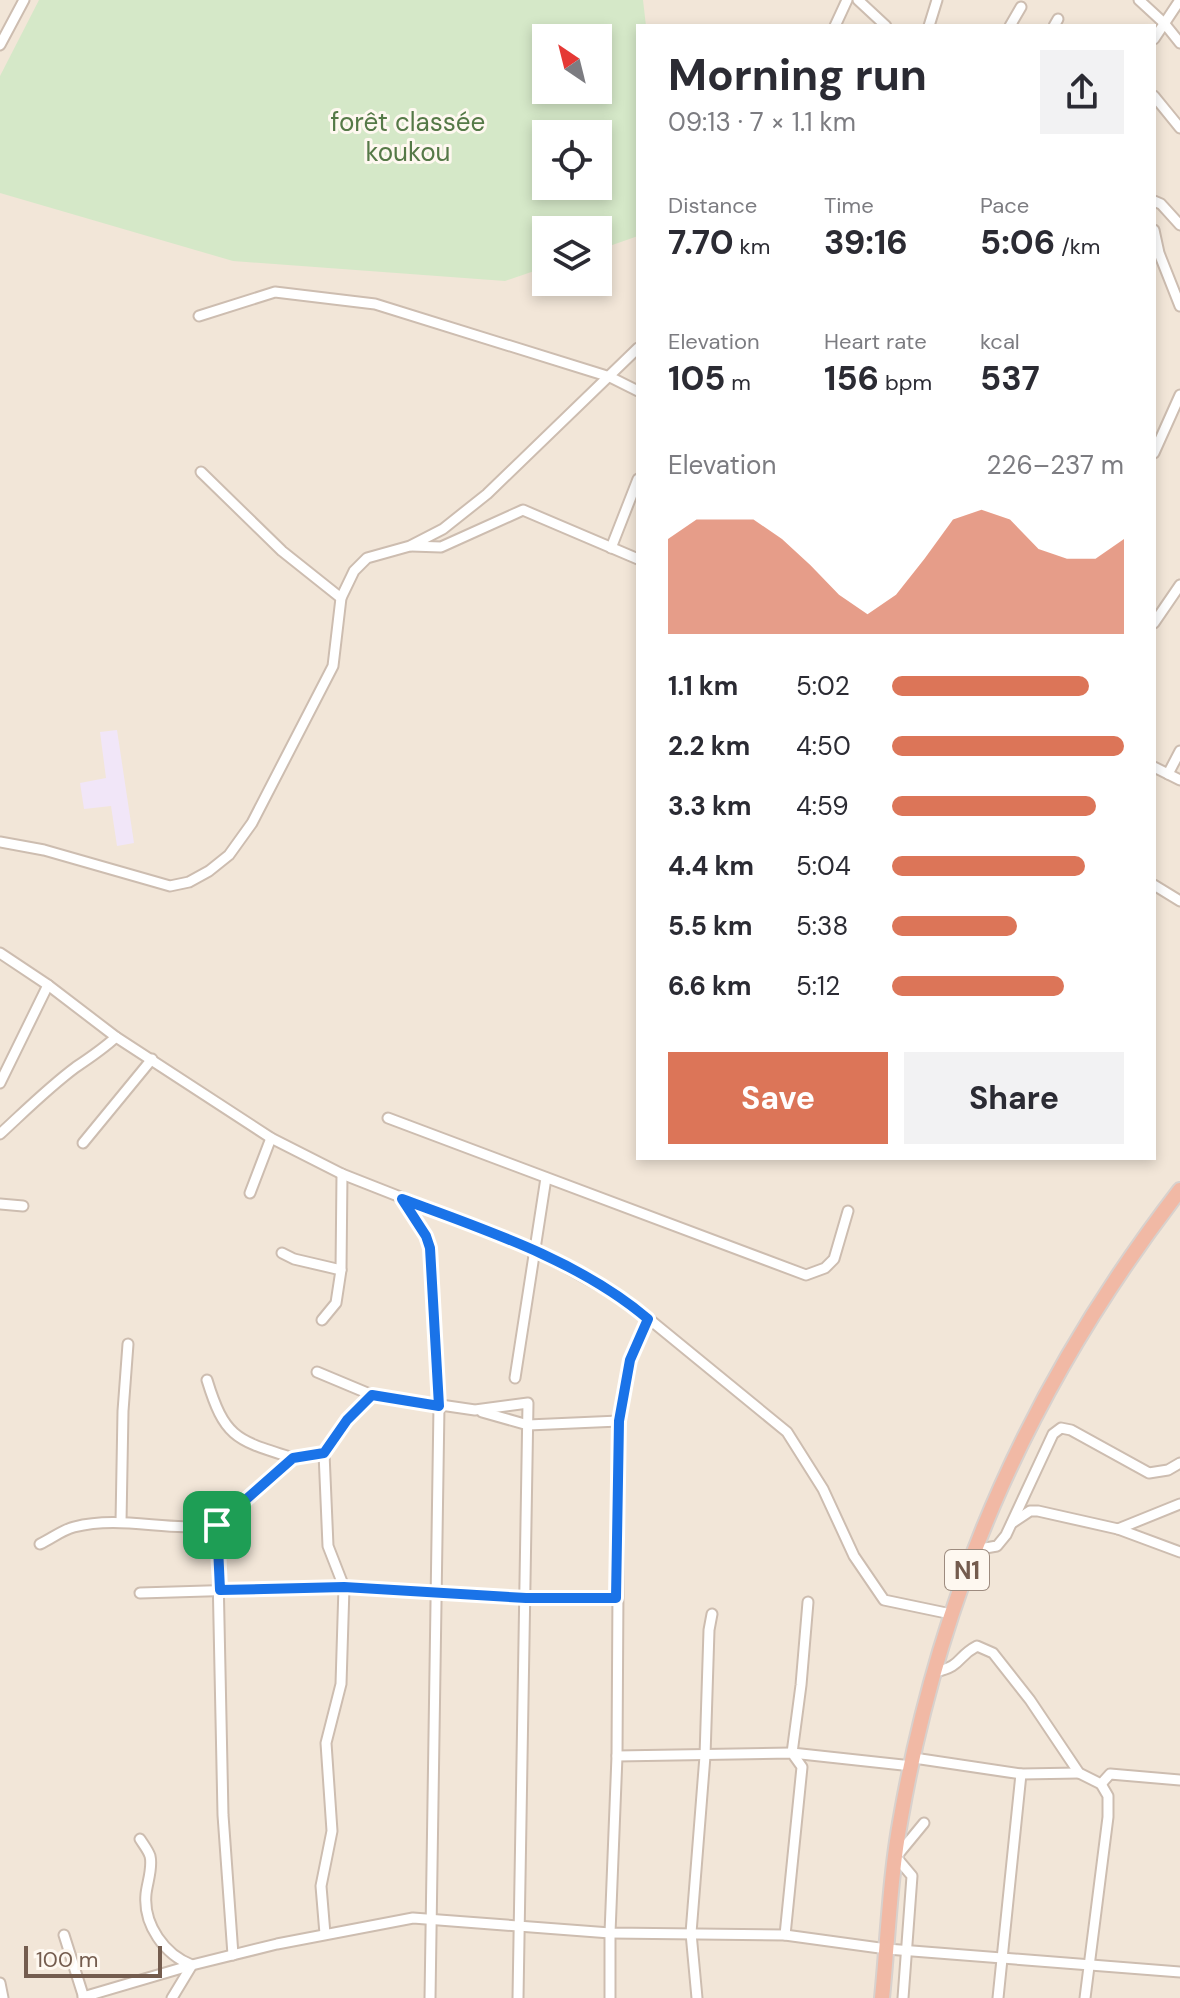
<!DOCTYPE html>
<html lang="en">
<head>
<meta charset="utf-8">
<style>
	body { margin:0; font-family:"DM Sans",sans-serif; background:#f2f2f3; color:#2b2b33; height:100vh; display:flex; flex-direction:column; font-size:30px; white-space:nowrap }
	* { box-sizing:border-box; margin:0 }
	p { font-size:26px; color:#7c7c81 }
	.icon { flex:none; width:44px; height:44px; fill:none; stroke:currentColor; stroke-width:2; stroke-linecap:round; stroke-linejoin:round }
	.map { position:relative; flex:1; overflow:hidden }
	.details { position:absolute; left:636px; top:24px; width:520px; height:1136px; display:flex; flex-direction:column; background:#fff; border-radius:0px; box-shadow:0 4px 12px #0003 }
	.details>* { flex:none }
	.needle { width:52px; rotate:325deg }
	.controls { position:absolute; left:532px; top:24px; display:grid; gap:16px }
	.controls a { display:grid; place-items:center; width:80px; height:80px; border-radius:0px; background:#fff; box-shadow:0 4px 12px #0003; font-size:40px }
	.scale { position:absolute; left:24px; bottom:20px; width:138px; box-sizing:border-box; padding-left:8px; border:4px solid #745c4e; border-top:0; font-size:22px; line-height:28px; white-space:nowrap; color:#745c4e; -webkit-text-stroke:6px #fef8f0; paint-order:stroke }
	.pin { position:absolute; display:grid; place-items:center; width:68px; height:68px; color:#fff; margin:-34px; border-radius:16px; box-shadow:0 4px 12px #0006 }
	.round { display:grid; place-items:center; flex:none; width:84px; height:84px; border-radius:0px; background:#f2f2f3 }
	.summary { display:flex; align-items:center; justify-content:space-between; height:136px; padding:0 32px }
	h1 { font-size:44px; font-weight:700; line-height:60px }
	.metrics { display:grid; grid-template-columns:repeat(3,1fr); gap:12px; height:136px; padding:8px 32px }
	.metrics div { display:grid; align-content:center }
	.metrics b { font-size:34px; font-weight:700 }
	.metrics small { font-size:22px; font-weight:400 }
	.metrics p { font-size:22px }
	.chart { height:224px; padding:16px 32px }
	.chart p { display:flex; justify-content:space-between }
	.chart svg { width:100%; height:144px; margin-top:8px; fill:#dc7558; opacity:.7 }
	.primary-button { display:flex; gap:16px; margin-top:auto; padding:16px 32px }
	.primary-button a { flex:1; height:92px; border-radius:0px; background:#dc7558; color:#fff; font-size:32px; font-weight:700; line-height:92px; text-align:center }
	.primary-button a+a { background:#f2f2f3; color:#2b2b33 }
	ul { padding:0 32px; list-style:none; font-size:26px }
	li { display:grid; grid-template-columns:128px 96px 1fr; align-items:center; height:60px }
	li i { height:20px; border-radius:10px; background:#dc7558 }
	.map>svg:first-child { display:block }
	.residential { fill:#f2e6d8; fill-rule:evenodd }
	.education { fill:#f1e6f8 }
	.green { fill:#d5e8c8; fill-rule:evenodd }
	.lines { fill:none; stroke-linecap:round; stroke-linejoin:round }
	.minor-casing { stroke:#cdbdb0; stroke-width:13 }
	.highway-casing { stroke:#d8d1cd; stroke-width:18 }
	.minor { stroke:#fff; stroke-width:9 }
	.highway { stroke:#f1b9a5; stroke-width:14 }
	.route-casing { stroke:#fff; stroke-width:16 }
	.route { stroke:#1a73e8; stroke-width:10 }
	.labels { text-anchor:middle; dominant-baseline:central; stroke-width:6; stroke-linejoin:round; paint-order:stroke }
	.shield { fill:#fef8f0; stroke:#9d8b7f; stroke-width:2 }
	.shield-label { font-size:24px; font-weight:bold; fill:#745c4e }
	.park-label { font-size:26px; fill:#557947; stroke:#fef8f0 }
</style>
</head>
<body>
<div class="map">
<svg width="1180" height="1998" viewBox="0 0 1180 1998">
	<rect width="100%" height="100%" fill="#fbf4ea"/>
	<path class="residential" d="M0,0h1180v1998h-1180zM638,26h516v1132h-516zM546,38h52v52h-52zM546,134h52v52h-52zM546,230h52v52h-52z"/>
	<path class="education" d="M117,730l17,113 -17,3 -6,-40 -27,3 -4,-26 26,-5 -6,-46z"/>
	<path class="green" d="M39,0h604l3,26h-8v210l-40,14v-20h-52v37l-41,14 -272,-20 -233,-68v-117zM546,38h52v52h-52zM546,134h52v52h-52z"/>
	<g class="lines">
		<g class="minor-casing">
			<g id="minor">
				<path d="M858,0l28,26"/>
				<path d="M1139,0l25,23 16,20"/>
				<path d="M835,26l12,-26"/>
				<path d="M929,26l8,-26"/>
				<path d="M1010,26l11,-19"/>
				<path d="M1054,26l4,-7"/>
				<path d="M1154,39l26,-39"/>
				<path d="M0,45l24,-45"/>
				<path d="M1154,96l26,32"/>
				<path d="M1154,201l7,3 19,21"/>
				<path d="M1154,230l5,23 21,53"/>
				<path d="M199,316l76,-24 100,12 235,73 28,14"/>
				<path d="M1154,453l26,-58"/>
				<path d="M201,472l81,79 59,47"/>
				<path d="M411,546l30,1 82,-37 115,49"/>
				<path d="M611,548l27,-69"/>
				<path d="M1154,623l26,-38"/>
				<path d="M1154,767l26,13"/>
				<path d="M1168,774l12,-23"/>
				<path d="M0,842l44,8 126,36 19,-4 20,-11 20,-16 23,-32 81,-157 8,-68 13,-27 13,-13 43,-12 33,-17 44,-35 151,-146"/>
				<path d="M1154,885l26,16"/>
				<path d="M0,953l48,32 68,52 155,101 71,36 193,76 92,51 160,131 36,57 31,67 30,44 67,14"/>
				<path d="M0,1083l48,-98"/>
				<path d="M388,1118l418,157 19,-7 9,-9 14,-48"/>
				<path d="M0,1134c25,-23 49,-47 76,-67 15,-10 27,-18 40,-30"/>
				<path d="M83,1143l69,-84"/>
				<path d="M250,1193l21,-55"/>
				<path d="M402,1199l24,37 4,12 9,158 -9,592"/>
				<path d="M0,1204l23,2"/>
				<path d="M282,1253l12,6 47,11"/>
				<path d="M322,1320l14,-17 5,-33 1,-96"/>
				<path d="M317,1372l55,23"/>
				<path d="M515,1378l31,-200"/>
				<path d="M207,1380c18,59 30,60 86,78"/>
				<path d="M482,1412l46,13 91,-4"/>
				<path d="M324,1453l4,93 16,41 -3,97 -15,59 6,88 -11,55 4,48"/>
				<path d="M121,1522l2,-111 5,-67"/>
				<path d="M1012,1523l18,-12h8l80,18 62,23"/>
				<path d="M1118,1529l62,-25"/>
				<path d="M40,1544c11,-5 22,-14 34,-17 48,-12 94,5 143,-2"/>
				<path d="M974,1550l23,-4 9,-11 47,-101 8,-6 10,2 78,43 19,-3 12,-7"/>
				<path d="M140,1593l204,-6 182,11h90"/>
				<path d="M808,1602l-7,83 -9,68 120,13"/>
				<path d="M935,1672c28,-6 21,-15 42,-26l16,7 37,47 49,73 22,11 9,-10 70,6"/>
				<path d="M617,1756l175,-3 10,14 -17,168"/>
				<path d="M914,1758l107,16 58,-1"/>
				<path d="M140,1839c3,5 8,11 10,17 3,12 -3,27 -4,38 -3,31 19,61 46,71l-20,33"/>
				<path d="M64,1935l20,63"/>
				<path d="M233,1955l-10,-140 -6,-290 76,-67 31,-5 23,-33 25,-25 103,15 53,-7 -10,595"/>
				<path d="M0,1983l3,15"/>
				<path d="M83,1997l109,-32 85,-21 136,-26 197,15 175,2 102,14 293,23"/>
				<path d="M610,1998v-65l7,-177 2,-335 11,-61 18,-41"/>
				<path d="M697,1998l-6,-65 14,-177 4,-126 3,-16"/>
				<path d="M903,1998l9,-122 -16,-19 28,-34"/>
				<path d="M998,1998l23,-224"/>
				<path d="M1085,1998l23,-181v-21l-7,-12"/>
			</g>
		</g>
		<g class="highway-casing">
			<path id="highway" d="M882,1998c6,-60 8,-122 19,-181 41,-235 134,-439 279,-627"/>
		</g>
		<use href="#minor" class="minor"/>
		<use href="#highway" class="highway"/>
	</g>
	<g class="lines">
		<g class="route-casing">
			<path id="route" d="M402,1199c84,31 178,62 246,120l-18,41 -11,61 -3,177h-90l-182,-11 -124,3 -3,-65 76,-67 31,-5 23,-33 25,-25 67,11 -9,-158 -4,-12z"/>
		</g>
		<use href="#route" class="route"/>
	</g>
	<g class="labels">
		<rect class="shield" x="945" y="1550" width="44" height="40" rx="6"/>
		<g class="shield-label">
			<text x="967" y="1570">N1</text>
		</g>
		<g class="park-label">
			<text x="408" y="122">forêt classée<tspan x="408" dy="30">koukou</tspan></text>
		</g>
	</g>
</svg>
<div class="controls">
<a><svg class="needle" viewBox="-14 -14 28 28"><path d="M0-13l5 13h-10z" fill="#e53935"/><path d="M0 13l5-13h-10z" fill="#7c7c81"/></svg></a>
<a><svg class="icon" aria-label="locate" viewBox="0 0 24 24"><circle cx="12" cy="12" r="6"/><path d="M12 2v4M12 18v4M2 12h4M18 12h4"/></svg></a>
<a><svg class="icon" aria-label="layers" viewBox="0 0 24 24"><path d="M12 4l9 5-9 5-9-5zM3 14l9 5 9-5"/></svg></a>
</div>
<div class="scale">100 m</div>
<div class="pin" style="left:217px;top:1525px;background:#1e9e55"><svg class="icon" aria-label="arrive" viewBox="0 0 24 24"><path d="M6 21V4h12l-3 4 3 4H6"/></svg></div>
<section class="details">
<div class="summary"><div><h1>Morning run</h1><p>09:13 · 7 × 1.1 km</p></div><a class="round"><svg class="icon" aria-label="share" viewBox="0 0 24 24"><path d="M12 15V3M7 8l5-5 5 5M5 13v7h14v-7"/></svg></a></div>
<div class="metrics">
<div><p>Distance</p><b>7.70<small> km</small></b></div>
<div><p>Time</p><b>39:16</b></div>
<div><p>Pace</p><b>5:06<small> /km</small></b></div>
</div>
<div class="metrics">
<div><p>Elevation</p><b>105<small> m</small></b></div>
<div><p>Heart rate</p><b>156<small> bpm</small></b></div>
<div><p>kcal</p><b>537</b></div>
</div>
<div class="chart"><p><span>Elevation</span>226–237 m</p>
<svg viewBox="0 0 160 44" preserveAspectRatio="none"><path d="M0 44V15L10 9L20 9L30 9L40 15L50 23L60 32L70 38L80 32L90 21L100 9L110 6L120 9L130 18L140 21L150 21L160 15V44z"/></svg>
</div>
<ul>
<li><b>1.1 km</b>5:02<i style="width:85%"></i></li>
<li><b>2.2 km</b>4:50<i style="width:100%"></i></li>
<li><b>3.3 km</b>4:59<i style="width:88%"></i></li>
<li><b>4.4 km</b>5:04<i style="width:83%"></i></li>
<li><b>5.5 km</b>5:38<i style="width:54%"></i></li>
<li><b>6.6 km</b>5:12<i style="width:74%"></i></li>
</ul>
<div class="primary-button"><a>Save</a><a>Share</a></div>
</section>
</div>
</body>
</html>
